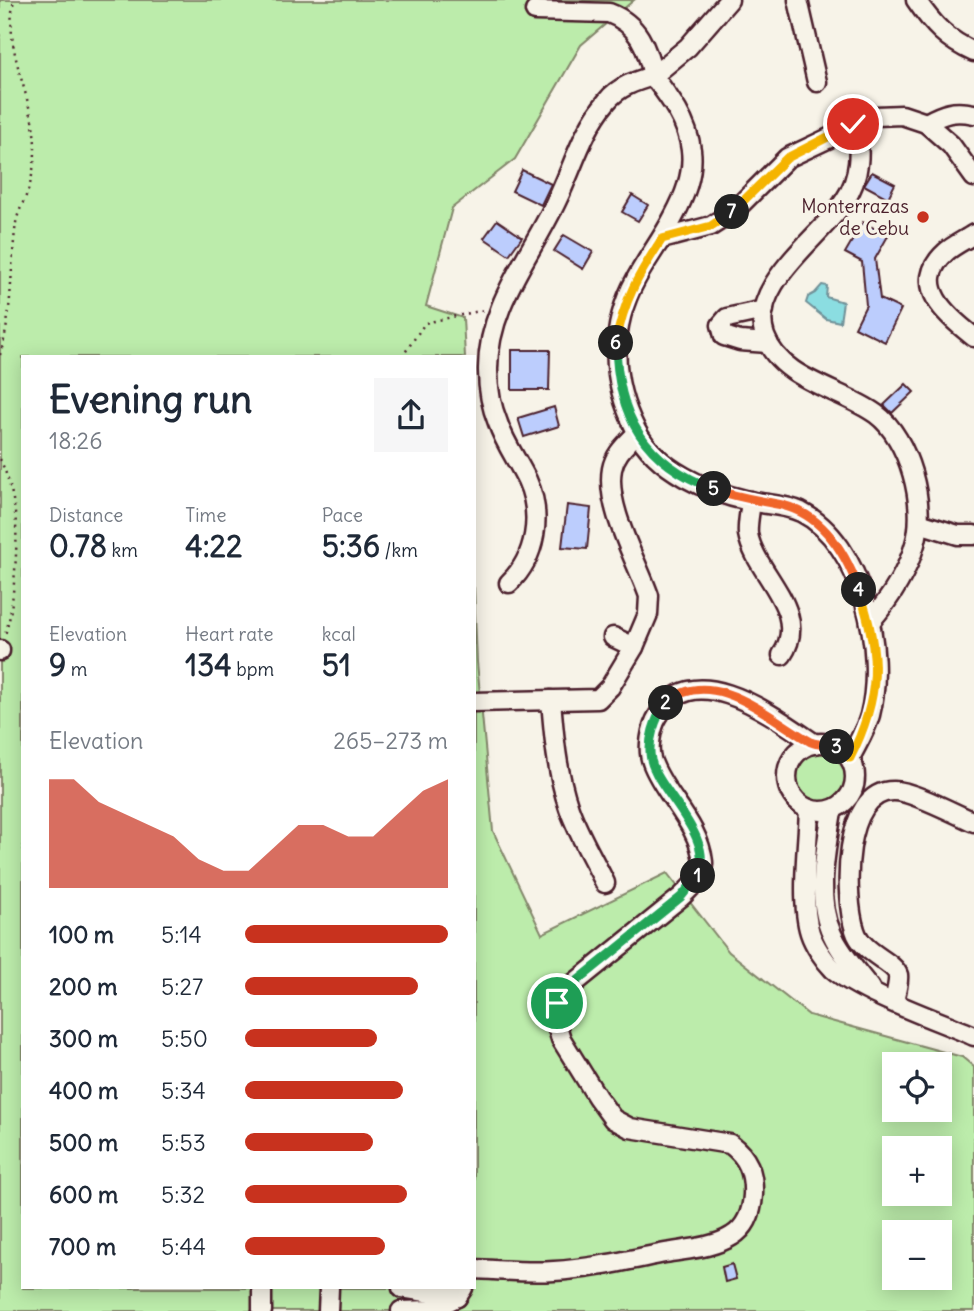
<!DOCTYPE html>
<html lang="en">
<head>
<meta charset="utf-8">
<style>
	body { margin:0; font-family:Delius,sans-serif; background:#f6f6f7; color:#1f2937; height:100vh; display:flex; flex-direction:column; font-size:26px; white-space:nowrap }
	* { box-sizing:border-box; margin:0 }
	p { font-size:23px; color:#747a83 }
	.icon { flex:none; width:38px; height:38px; fill:none; stroke:currentColor; stroke-width:2; stroke-linecap:round; stroke-linejoin:round }
	.map { position:relative; flex:1; overflow:hidden }
	.sheet { position:absolute; left:21px; top:355px; width:455px; height:934px; display:flex; flex-direction:column; background:#fff; border-radius:0px; box-shadow:0 4px 18px #0003 }
	.sheet>* { flex:none }
	.tools { position:absolute; left:882px; top:1052px; display:grid; gap:14px }
	.tools a { display:grid; place-items:center; width:70px; height:70px; border-radius:0px; background:#fff; box-shadow:0 4px 18px #0003; font-size:35px }
	.pin { position:absolute; display:grid; place-items:center; width:60px; height:60px; color:#fff; margin:-30px; border:4px solid #fff; border-radius:50%; box-shadow:0 2px 7px #0007 }
	.km { position:absolute; width:35px; height:35px; margin:-18px; border-radius:50%; background:#222; color:#fff; font-size:19px; line-height:35px; text-align:center }
	.round { display:grid; place-items:center; flex:none; width:74px; height:74px; border-radius:0px; background:#f6f6f7 }
	.overview { display:flex; align-items:center; justify-content:space-between; height:119px; padding:0 28px }
	h1 { font-size:38px; font-weight:700; line-height:52px }
	.stats { display:grid; grid-template-columns:repeat(3,1fr); gap:10px; height:119px; padding:7px 28px }
	.stats div { display:grid; align-content:center }
	.stats b { font-size:30px; font-weight:700 }
	.stats small { font-size:19px; font-weight:400 }
	.stats p { font-size:19px }
	.chart { height:196px; padding:14px 28px }
	.chart p { display:flex; justify-content:space-between }
	.chart svg { width:100%; height:126px; margin-top:7px; fill:#c8321e; opacity:.7 }
	ul { padding:0 28px; list-style:none; font-size:23px }
	li { display:grid; grid-template-columns:112px 84px 1fr; align-items:center; height:52px }
	li i { height:18px; border-radius:9px; background:#c8321e }
	.map>svg:first-child { display:block }
	.green { fill:#bcecab; stroke:#83866b; stroke-width:2; fill-rule:evenodd }
	.water { fill:#8bdde1; stroke:#719198; stroke-width:2 }
	.building { fill:#bccdfd; stroke:#4a1f2b; stroke-width:2 }
	.lines { fill:none; stroke-linecap:round; stroke-linejoin:round }
	.minor-casing { stroke:#4a1f2b; stroke-width:23 }
	.path { stroke:#4a1f2b; stroke-width:2.5; stroke-dasharray:2 5; stroke-linecap:butt }
	.minor { stroke:#f7f3e8; stroke-width:18 }
	.split-1-casing { stroke:#fff; stroke-width:14 }
	.split-2-casing { stroke:#fff; stroke-width:14 }
	.split-3-casing { stroke:#fff; stroke-width:14 }
	.split-4-casing { stroke:#fff; stroke-width:14 }
	.split-5-casing { stroke:#fff; stroke-width:14 }
	.split-6-casing { stroke:#fff; stroke-width:14 }
	.split-7-casing { stroke:#fff; stroke-width:14 }
	.split-8-casing { stroke:#fff; stroke-width:14 }
	.split-1 { stroke:#22a559; stroke-width:9 }
	.split-2 { stroke:#22a559; stroke-width:9 }
	.split-3 { stroke:#f0652b; stroke-width:9 }
	.split-4 { stroke:#f5b400; stroke-width:9 }
	.split-5 { stroke:#f0652b; stroke-width:9 }
	.split-6 { stroke:#22a559; stroke-width:9 }
	.split-7 { stroke:#f5b400; stroke-width:9 }
	.split-8 { stroke:#f5b400; stroke-width:9 }
	.poi-dot { fill:#c8321e; stroke:#f7f3e8; stroke-width:2.5 }
	.labels { text-anchor:middle; dominant-baseline:central; stroke-width:7; stroke-linejoin:round; paint-order:stroke }
	.poi-label { font-size:19px; fill:#4a1f2b; stroke:#f7f3e8; text-anchor:end }
</style>
</head>
<body>
<div class="map">
<svg width="974" height="1311" viewBox="0 0 974 1311">
	<rect width="100%" height="100%" fill="#f7f3e8"/>
	<filter id="ink" filterUnits="userSpaceOnUse"><feTurbulence type="fractalNoise" baseFrequency=".0143" numOctaves="2"/><feDisplacementMap in="SourceGraphic" scale="14" xChannelSelector="R" yChannelSelector="G"/><feConvolveMatrix kernelMatrix="1 2 1 2 8 2 1 2 1" color-interpolation-filters="sRGB"/></filter>
	<g filter="url(#ink)">
		<g class="green">
			<path d="M0,0h634l-53,45 -66,114 -63,49 -26,98 37,12 2,39h-442v931h451v-701l3,75 16,169 49,103 125,-61 62,79 80,63 153,42 12,10v244h-974zM894,1064h46v46h-46zM894,1148h46v46h-46zM894,1232h46v46h-46z"/>
			<circle cx="823" cy="776" r="27"/>
		</g>
		<path class="water" d="M822,285l5,1 -1,11 17,5 -3,20 -14,-3 -20,-16 2,-6 7,-4z"/>
		<g class="building">
			<path d="M522,170l29,14 -10,21 -29,-14z"/>
			<path d="M872,172l23,12 -7,14 -24,-13z"/>
			<path d="M632,195l16,10 -10,16 -16,-9z"/>
			<path d="M497,220l25,17 -13,18 -25,-17z"/>
			<path d="M863,222l25,14 -13,23 5,40 21,10 -16,33 -30,-15 11,-22 -4,-43 -17,-9z"/>
			<path d="M564,235l29,17 -10,17 -29,-18z"/>
			<path d="M512,350h38l-1,40h-37z"/>
			<path d="M906,384l8,8 -22,21 -8,-8z"/>
			<path d="M554,407l5,19 -35,11 -6,-19z"/>
			<path d="M567,505l24,3 -4,41 -25,-2z"/>
			<path d="M732,1264l4,15 -11,3 -3,-15z"/>
		</g>
		<g class="lines">
			<g class="minor-casing">
				<g id="minor">
					<path d="M729,0l-41,47 -35,29c17,22 35,46 38,74 3,23 -6,46 -17,66 -11,22 -26,41 -38,63 -27,49 -25,102 0,151 20,40 72,62 113,71 18,4 35,3 52,11 62,31 85,140 69,203 -4,15 -13,29 -20,43"/>
					<path d="M798,0l19,82"/>
					<path d="M916,0c17,25 31,40 58,52"/>
					<path d="M926,123c18,-10 28,-13 48,-9"/>
					<path d="M854,124c8,25 6,54 -9,76 -23,37 -98,85 -80,136 15,44 77,53 111,78 33,24 51,92 39,130 -8,29 -26,56 -45,78"/>
					<path d="M974,234c-9,6 -20,11 -28,18 -37,33 2,65 28,85"/>
					<path d="M662,239l49,-13 22,-14 54,-54 89,-42 26,-1 24,8 25,22 23,32"/>
					<path d="M764,310l-37,8 -6,7 3,11 16,5 28,2"/>
					<path d="M751,501c-1,11 -4,23 -3,33 7,40 63,77 34,121"/>
					<path d="M919,523l39,12h16"/>
					<path d="M509,583c27,-26 34,-68 18,-103 -9,-19 -22,-36 -29,-57 -7,-17 -10,-34 -10,-52 -1,-65 43,-115 69,-171 16,-33 26,-71 50,-99 12,-15 29,-20 46,-25 -6,-29 -15,-52 -44,-63l-74,-2"/>
					<path d="M613,637l21,10 14,-33 1,-18c-12,-35 -44,-90 -37,-127 3,-16 15,-25 25,-36"/>
					<path d="M0,651v-1"/>
					<path d="M551,700c3,37 6,73 18,108 9,26 24,50 36,75"/>
					<path d="M474,702l124,-3 12,-12 24,-40"/>
					<circle cx="821" cy="777" r="34"/>
					<path d="M809,809c-1,34 -9,93 1,124 4,12 14,27 23,36 31,26 102,50 141,67"/>
					<path d="M832,811c-6,39 -17,87 0,123 9,20 25,37 38,54"/>
					<path d="M894,1001c2,-8 5,-19 4,-26 -4,-14 -36,-21 -43,-45 -11,-33 -13,-140 39,-139 19,0 61,23 80,31"/>
					<path d="M474,1269c27,1 54,4 80,2 37,-2 75,-11 111,-18 22,-4 48,-5 67,-17 15,-9 20,-25 21,-41 1,-22 -5,-38 -23,-51l-100,-16 -17,-9 -16,-22 -36,-58 -7,-23 3,-13 9,-13 115,-93c9,-9 23,-21 22,-35 -4,-39 -38,-65 -51,-100 -5,-12 -1,-35 6,-46 35,-62 117,1 157,28"/>
					<path d="M262,1288v23"/>
					<path d="M402,1288l55,9 6,-9"/>
					<path d="M328,1311l1,-23"/>
					<path d="M401,1311l30,-1 26,-13"/>
				</g>
			</g>
			<g class="path">
				<path d="M0,355c13,-42 10,-88 16,-132 2,-12 9,-23 13,-35 3,-11 6,-26 6,-37 1,-52 -33,-99 -21,-151"/>
				<path d="M402,357l23,-34 59,-13"/>
				<path d="M0,459c19,41 18,79 14,124 -2,18 -3,36 -10,54"/>
			</g>
			<use href="#minor" class="minor"/>
		</g>
	</g>
	<g class="lines" filter="url(#ink)">
		<g class="split-1-casing">
			<path id="split-1" d="M557,1003l9,-13 115,-93 17,-21"/>
		</g>
		<g class="split-2-casing">
			<path id="split-2" d="M666,703c-11,15 -19,38 -15,57 8,33 65,77 47,116"/>
		</g>
		<g class="split-3-casing">
			<path id="split-3" d="M666,703c46,-39 103,15 145,39 8,4 18,1 26,5"/>
		</g>
		<g class="split-4-casing">
			<path id="split-4" d="M837,747l13,11c31,-61 31,-104 9,-168"/>
		</g>
		<g class="split-5-casing">
			<path id="split-5" d="M714,489c24,9 44,11 68,16 42,10 64,49 77,85"/>
		</g>
		<g class="split-6-casing">
			<path id="split-6" d="M616,343c1,73 28,120 98,146"/>
		</g>
		<g class="split-7-casing">
			<path id="split-7" d="M616,343c7,-42 23,-69 46,-104l49,-13 21,-14"/>
		</g>
		<g class="split-8-casing">
			<path id="split-8" d="M732,212l55,-54 66,-34"/>
		</g>
		<use href="#split-1" class="split-1"/>
		<use href="#split-2" class="split-2"/>
		<use href="#split-3" class="split-3"/>
		<use href="#split-4" class="split-4"/>
		<use href="#split-5" class="split-5"/>
		<use href="#split-6" class="split-6"/>
		<use href="#split-7" class="split-7"/>
		<use href="#split-8" class="split-8"/>
	</g>
	<circle class="poi-dot" cx="923" cy="217" r="7"/>
	<g class="labels">
		<g class="poi-label">
			<text x="909" y="206">Monterrazas<tspan x="909" dy="22">de Cebu</tspan></text>
		</g>
	</g>
</svg>
<div class="tools">
<a><svg class="icon" aria-label="locate" viewBox="0 0 24 24"><circle cx="12" cy="12" r="6"/><path d="M12 2v4M12 18v4M2 12h4M18 12h4"/></svg></a>
<a>+</a>
<a>−</a>
</div>
<div class="pin" style="left:557px;top:1003px;background:#1e9e55"><svg class="icon" aria-label="arrive" viewBox="0 0 24 24"><path d="M6 21V4h12l-3 4 3 4H6"/></svg></div>
<div class="pin" style="left:853px;top:124px;background:#d93025"><svg class="icon" aria-label="check" viewBox="0 0 24 24"><path d="M5 12l5 5 9-10"/></svg></div>
<b class="km" style="left:698px;top:876px">1</b>
<b class="km" style="left:666px;top:703px">2</b>
<b class="km" style="left:837px;top:747px">3</b>
<b class="km" style="left:859px;top:590px">4</b>
<b class="km" style="left:714px;top:489px">5</b>
<b class="km" style="left:616px;top:343px">6</b>
<b class="km" style="left:732px;top:212px">7</b>
<section class="sheet">
<div class="overview"><div><h1>Evening run</h1><p>18:26</p></div><a class="round"><svg class="icon" aria-label="share" viewBox="0 0 24 24"><path d="M12 15V3M7 8l5-5 5 5M5 13v7h14v-7"/></svg></a></div>
<div class="stats">
<div><p>Distance</p><b>0.78<small> km</small></b></div>
<div><p>Time</p><b>4:22</b></div>
<div><p>Pace</p><b>5:36<small> /km</small></b></div>
</div>
<div class="stats">
<div><p>Elevation</p><b>9<small> m</small></b></div>
<div><p>Heart rate</p><b>134<small> bpm</small></b></div>
<div><p>kcal</p><b>51</b></div>
</div>
<div class="chart"><p><span>Elevation</span>265–273 m</p>
<svg viewBox="0 0 160 44" preserveAspectRatio="none"><path d="M0 44V6L10 6L20 14L30 18L40 22L50 26L60 34L70 38L80 38L90 30L100 22L110 22L120 26L130 26L140 18L150 10L160 6V44z"/></svg>
</div>
<ul>
<li><b>100 m</b>5:14<i style="width:100%"></i></li>
<li><b>200 m</b>5:27<i style="width:85%"></i></li>
<li><b>300 m</b>5:50<i style="width:65%"></i></li>
<li><b>400 m</b>5:34<i style="width:78%"></i></li>
<li><b>500 m</b>5:53<i style="width:63%"></i></li>
<li><b>600 m</b>5:32<i style="width:80%"></i></li>
<li><b>700 m</b>5:44<i style="width:69%"></i></li>
</ul>
</section>
</div>
</body>
</html>
